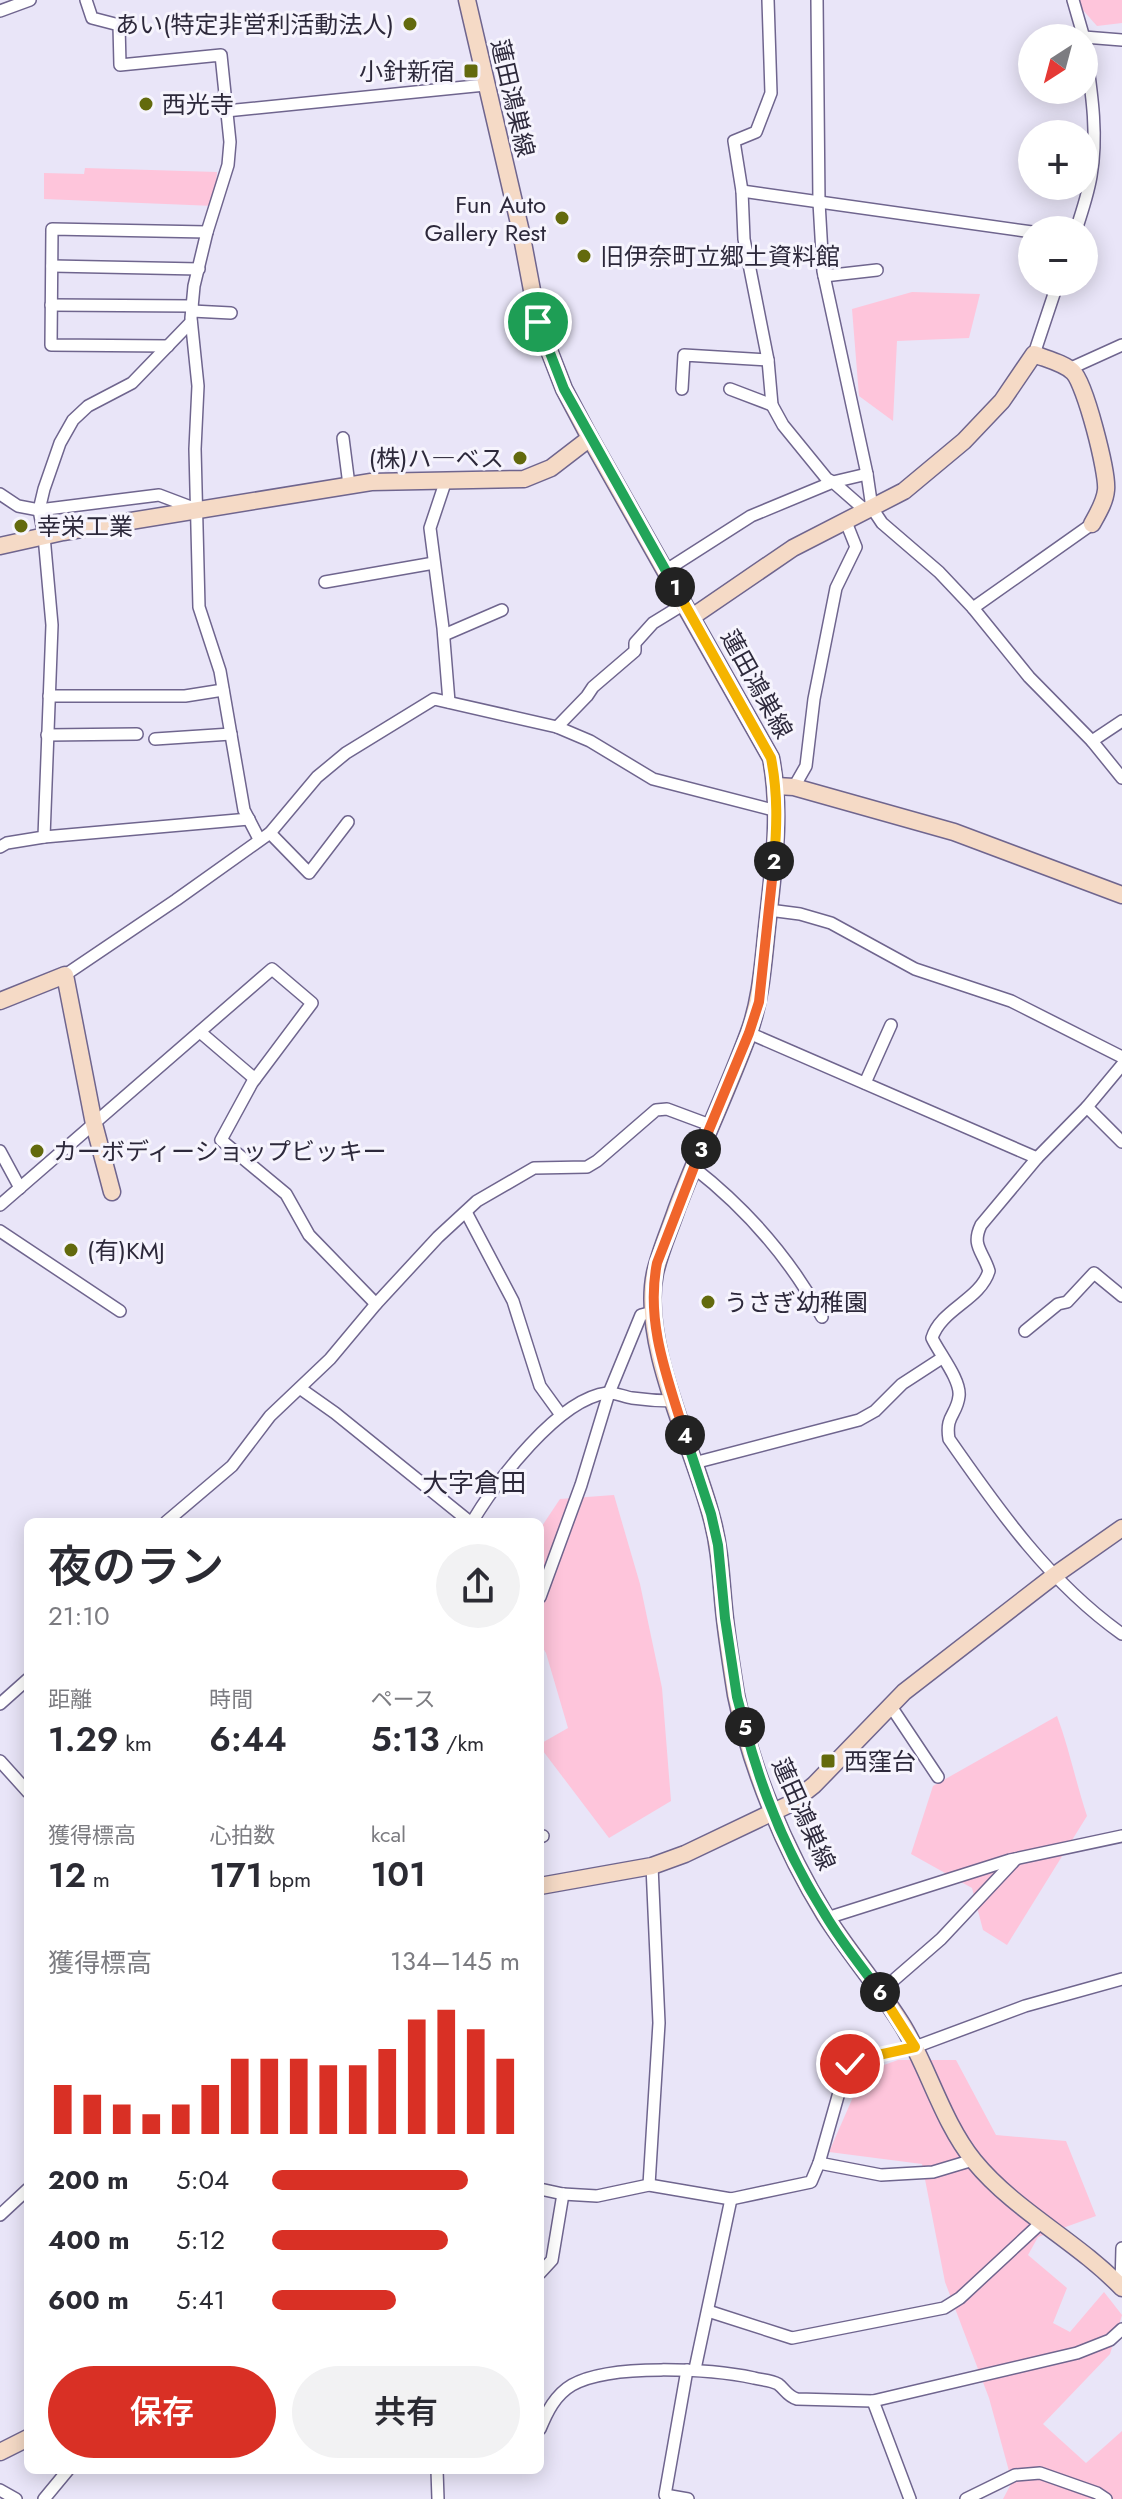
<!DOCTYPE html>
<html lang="ja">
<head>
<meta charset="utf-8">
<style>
	body { margin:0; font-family:Jost,"Noto Sans JP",sans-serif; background:#f2f2f3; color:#2b2b33; height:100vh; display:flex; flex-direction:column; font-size:30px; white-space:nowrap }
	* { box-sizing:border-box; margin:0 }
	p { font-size:26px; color:#7c7c81 }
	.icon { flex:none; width:44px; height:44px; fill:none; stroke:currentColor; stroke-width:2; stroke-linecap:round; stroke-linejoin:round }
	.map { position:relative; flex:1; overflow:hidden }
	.panel { position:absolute; left:24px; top:1518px; width:520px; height:956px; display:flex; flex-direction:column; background:#fff; border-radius:12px; box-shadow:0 4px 20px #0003 }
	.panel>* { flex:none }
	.needle { width:52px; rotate:216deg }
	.fabs { position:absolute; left:1018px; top:24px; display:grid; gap:16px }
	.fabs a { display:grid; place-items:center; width:80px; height:80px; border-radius:50%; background:#fff; box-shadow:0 4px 20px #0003; font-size:40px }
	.pin { position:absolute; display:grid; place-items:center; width:68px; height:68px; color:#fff; margin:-34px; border:4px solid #fff; border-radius:50%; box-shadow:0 2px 8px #0007 }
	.km { position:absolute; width:40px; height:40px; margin:-20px; border-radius:50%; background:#222; color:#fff; font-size:22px; line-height:40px; text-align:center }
	.round { display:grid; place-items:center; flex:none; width:84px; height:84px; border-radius:42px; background:#f2f2f3 }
	.overview { display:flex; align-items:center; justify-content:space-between; height:136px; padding:0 24px }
	h1 { font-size:44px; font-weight:600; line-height:60px }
	.metrics { display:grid; grid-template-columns:repeat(3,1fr); gap:12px; height:136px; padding:8px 24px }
	.metrics div { display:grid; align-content:center }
	.metrics b { font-size:34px; font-weight:600 }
	.metrics small { font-size:22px; font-weight:400 }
	.metrics p { font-size:22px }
	.chart { height:224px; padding:16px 24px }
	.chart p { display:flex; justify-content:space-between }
	.chart svg { width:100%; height:144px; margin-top:8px; stroke:#d93025; stroke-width:6 }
	.action { display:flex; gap:16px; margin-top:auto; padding:16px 24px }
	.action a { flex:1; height:92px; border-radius:48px; background:#d93025; color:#fff; font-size:32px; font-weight:600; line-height:92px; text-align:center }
	.action a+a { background:#f2f2f3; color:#2b2b33 }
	ul { padding:0 24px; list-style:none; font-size:26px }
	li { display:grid; grid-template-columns:128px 96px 1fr; align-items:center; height:60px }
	li i { height:20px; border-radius:10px; background:#d93025 }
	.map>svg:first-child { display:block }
	.green { fill:#fec5db }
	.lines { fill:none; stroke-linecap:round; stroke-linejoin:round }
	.street-casing { stroke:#6f658e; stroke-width:14 }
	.secondary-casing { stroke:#6f658e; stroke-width:19 }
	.street { stroke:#fff; stroke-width:11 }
	.secondary { stroke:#f5dac6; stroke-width:16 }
	.split-1-casing { stroke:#fff; stroke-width:16 }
	.split-2-casing { stroke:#fff; stroke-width:16 }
	.split-3-casing { stroke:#fff; stroke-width:16 }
	.split-4-casing { stroke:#fff; stroke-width:16 }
	.split-5-casing { stroke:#fff; stroke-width:16 }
	.split-6-casing { stroke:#fff; stroke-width:16 }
	.split-7-casing { stroke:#fff; stroke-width:16 }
	.split-1 { stroke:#22a559; stroke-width:10 }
	.split-2 { stroke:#f5b400; stroke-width:10 }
	.split-3 { stroke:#f0652b; stroke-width:10 }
	.split-4 { stroke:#f0652b; stroke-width:10 }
	.split-5 { stroke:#22a559; stroke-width:10 }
	.split-6 { stroke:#22a559; stroke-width:10 }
	.split-7 { stroke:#f5b400; stroke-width:10 }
	.poi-dot { fill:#636a0d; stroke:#f6f4fd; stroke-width:3 }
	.labels { text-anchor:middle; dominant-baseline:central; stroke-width:6; stroke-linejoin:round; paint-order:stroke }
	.poi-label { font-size:24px; fill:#2d293b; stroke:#f6f4fd; text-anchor:start }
	.street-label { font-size:24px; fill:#2d293b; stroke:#f6f4fd }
	.neighbourhood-label { font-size:26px; fill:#2d293b; stroke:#f6f4fd }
</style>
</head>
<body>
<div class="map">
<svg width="1122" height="2499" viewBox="0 0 1122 2499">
	<rect width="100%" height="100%" fill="#e9e5f8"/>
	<g class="green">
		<path d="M1074,0h48v23l-25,3z"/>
		<path d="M85,168l132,4 -3,34 -170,-7v-26l40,1z"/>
		<path d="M912,292l68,2 -11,44 -72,3 -4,80 -34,-25 -7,-87z"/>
		<path d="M614,1495l26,89 22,104 9,113 -62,37 -69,-91v-3l28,-16 -22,-75 -6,-10v-114l20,-30z"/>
		<path d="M1057,1716c12,32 19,67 30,100l-80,129 -24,-15 -11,-42 -61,-34 22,-68z"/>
		<path d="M898,2060h58l40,75 70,6 30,75 -58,21 -10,18 39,33 -14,35 17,9 34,-40 18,23 -12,39 -67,70 43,39 36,-32v68h-119l9,-17 -23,-84 -44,-116 -23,-118 -93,-12 35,-80z"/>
	</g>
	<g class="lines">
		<g class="street-casing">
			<g id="street">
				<path d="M86,0l6,18 27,7 1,40 101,-10 9,87 -2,23 -21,67 -13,54 -3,32 7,68 -3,63 4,158 21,64 24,139 15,29"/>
				<path d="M768,0l3,93 -15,39 -22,9 8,50 2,48 24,121 4,45 11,20 44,54 6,3 34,-8"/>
				<path d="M817,0l2,202 4,69 44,203 5,34 10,15 57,49 34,36 56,69 63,64 30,37"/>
				<path d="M1073,0l11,38"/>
				<path d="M0,11l30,-11"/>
				<path d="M1084,37l38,3"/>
				<path d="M226,111l259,-26"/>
				<path d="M742,191l290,41"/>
				<path d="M1076,230c6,-18 12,-36 15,-54 8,-45 -1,-93 -7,-137"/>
				<path d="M52,266l147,3"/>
				<path d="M824,276l53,-6"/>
				<path d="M51,305l141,1"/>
				<path d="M192,311l39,2"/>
				<path d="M168,346l-117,-1 1,-116 155,3"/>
				<path d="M1034,354l24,-72"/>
				<path d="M1069,369l53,-24"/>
				<path d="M682,389l2,-34 84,5"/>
				<path d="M730,389l42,16"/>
				<path d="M343,438l6,47"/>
				<path d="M446,480l-16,48 13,100 6,74"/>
				<path d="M0,494l18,12 21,4 120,-15 37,14"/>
				<path d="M665,571l86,-55 82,-34 33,29"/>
				<path d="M325,582l109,-19"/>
				<path d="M973,608l119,-84"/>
				<path d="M444,635l58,-25"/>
				<path d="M49,696h136l38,-6"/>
				<path d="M557,727l30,-31 6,-9 42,-36v-8l18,-20 31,-19"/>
				<path d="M47,735l90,-1"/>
				<path d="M155,739l76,-5"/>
				<path d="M1092,741l30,-20"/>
				<path d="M794,787l12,-21 8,-67 22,-111 20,-41 -10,-25"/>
				<path d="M270,833l39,40 39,-51"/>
				<path d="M44,837l205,-18"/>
				<path d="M0,847l7,-4 37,-6 8,-212 -8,-89 -5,-26 5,-21 16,-46 13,-23 15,-14 44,-23 59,-61"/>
				<path d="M769,910l31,4 31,9 84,46 96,32 111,56"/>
				<path d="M65,975l111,-75 94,-67 47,-56 29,-24 88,-54 123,28 33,14 63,38 124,32"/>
				<path d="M200,1032l55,47"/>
				<path d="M749,1033l288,125"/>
				<path d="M1122,1065l-35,42 -50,51 -56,67c-10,21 2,26 8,46 -9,29 -48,38 -57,67 7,15 29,42 27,58 -2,19 -14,19 -10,43 50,72 101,144 173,195"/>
				<path d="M865,1083l26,-58"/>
				<path d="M1087,1107l35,35"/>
				<path d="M0,1151l20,37"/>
				<path d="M693,1167c54,42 96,90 129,150"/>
				<path d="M0,1205l272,-236 40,34 -60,80 -31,57 65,54 23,41 67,69"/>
				<path d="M466,1212l47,89 27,85 21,29"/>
				<path d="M0,1231l120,80"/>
				<path d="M1025,1331l33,-27 9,-2 27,-29 28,23"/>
				<path d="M301,1389l34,24 135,109"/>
				<path d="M694,1463l165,-43 16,-9 27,-27 40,-26"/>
				<path d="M166,1522l66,-56 38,-50 60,-57 46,-55 62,-67 39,-36 57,-33 53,-1 10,-6 59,-51 11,-1 43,16"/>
				<path d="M472,1522c24,-40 86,-123 135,-129 8,-1 17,4 25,5 14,2 28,3 43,3"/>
				<path d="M540,1597l41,-112 28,-92 32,-78 12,-3"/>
				<path d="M0,1704l28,-25"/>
				<path d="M890,1705l48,72"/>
				<path d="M0,1761l28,31"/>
				<path d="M540,1837l3,-1"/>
				<path d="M827,1918l183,-58 112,-24"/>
				<path d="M880,1992l61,-53 75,-80"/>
				<path d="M973,2160l-40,12 -52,3 -62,-12 23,-81 8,-18 10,-5 55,-12 110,-41 97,-27"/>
				<path d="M649,2185l10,-162 -7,-157"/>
				<path d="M540,2189l23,5 34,2 52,-11 82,14 80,-17 8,-19"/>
				<path d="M0,2215l28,-26"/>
				<path d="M540,2273l12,-13 11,-66"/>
				<path d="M1121,2286l1,-38"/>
				<path d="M708,2311l84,27 152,-30 16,-10 83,-77"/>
				<path d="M695,2369l36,-170"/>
				<path d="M687,2370l-22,125 23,4"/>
				<path d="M873,2401l37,98"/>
				<path d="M540,2429c7,-17 15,-34 32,-44 38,-22 139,-16 182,-7 7,2 17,2 24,6 7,5 9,12 19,15l76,2 204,-48 33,-13 12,-11"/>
				<path d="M437,2470l1,29"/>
				<path d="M0,2490l16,9"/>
				<path d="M44,2499l24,-29"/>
				<path d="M966,2499l49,-24 25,-2 57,20 9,6"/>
			</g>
		</g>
		<g class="secondary-casing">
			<g id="secondary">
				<path d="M467,0l54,232 17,90 26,67 26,49 181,320c11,57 2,112 -4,169 -4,37 -6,74 -19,108 -22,59 -49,115 -71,173 -7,21 -17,43 -22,65 -15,71 39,175 57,246 9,33 9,66 13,100 3,25 7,51 11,76 15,74 49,155 89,220 24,38 54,72 78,111 26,43 39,95 71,135 41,50 103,80 148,127"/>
				<path d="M0,546l63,-14 308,-50 153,-3 27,-11 39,-30"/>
				<path d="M692,617l101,-69 111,-57 60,-50 38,-40 32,-47c12,5 30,9 39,18 12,11 35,101 33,118 -1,12 -8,23 -14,34"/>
				<path d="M776,786l18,1 160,45 168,63"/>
				<path d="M0,1001l65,-26 29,149 18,68"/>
				<path d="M540,1886l112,-20 33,-12 105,-50 24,-19 90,-93 151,-117 67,-47"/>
				<path d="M0,2452l28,-14"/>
			</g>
		</g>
		<use href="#street" class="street"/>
		<use href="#secondary" class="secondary"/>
	</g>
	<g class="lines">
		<g class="split-1-casing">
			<path id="split-1" d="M538,322l26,67 111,198"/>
		</g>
		<g class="split-2-casing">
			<path id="split-2" d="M675,587l96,171c7,36 6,68 3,103"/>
		</g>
		<g class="split-3-casing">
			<path id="split-3" d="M701,1149l48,-116 10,-31 15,-141"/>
		</g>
		<g class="split-4-casing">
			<path id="split-4" d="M685,1435c-17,-56 -40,-112 -28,-172l44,-114"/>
		</g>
		<g class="split-5-casing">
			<path id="split-5" d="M685,1435l26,79 7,31 7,73 12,79 8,30"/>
		</g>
		<g class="split-6-casing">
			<path id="split-6" d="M745,1727c17,66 45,132 81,189 16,27 36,51 54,76"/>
		</g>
		<g class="split-7-casing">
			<path id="split-7" d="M850,2064l10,-5 55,-12 -35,-55"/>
		</g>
		<use href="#split-1" class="split-1"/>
		<use href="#split-2" class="split-2"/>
		<use href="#split-3" class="split-3"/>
		<use href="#split-4" class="split-4"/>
		<use href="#split-5" class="split-5"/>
		<use href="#split-6" class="split-6"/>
		<use href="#split-7" class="split-7"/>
	</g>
	<g class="poi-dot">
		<circle cx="410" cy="24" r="8"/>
		<rect x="463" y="63" width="16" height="16" rx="4"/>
		<circle cx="146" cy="104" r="8"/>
		<circle cx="562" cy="218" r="8"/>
		<circle cx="584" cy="256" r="8"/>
		<circle cx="520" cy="458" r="8"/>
		<circle cx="21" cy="526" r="8"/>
		<circle cx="37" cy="1151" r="8"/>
		<circle cx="71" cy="1250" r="8"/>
		<circle cx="708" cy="1302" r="8"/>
		<rect x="820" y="1753" width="16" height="16" rx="4"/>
	</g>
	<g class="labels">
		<g class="poi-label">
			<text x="394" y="24" text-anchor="end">あい(特定非営利活動法人)</text>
			<text x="455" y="71" text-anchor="end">小針新宿</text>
			<text x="162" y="104">西光寺</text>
			<text x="546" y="204" text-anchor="end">Fun Auto<tspan x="546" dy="28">Gallery Rest</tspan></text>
			<text x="600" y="256">旧伊奈町立郷土資料館</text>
			<text x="504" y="458" text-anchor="end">(株)ハ―ベス</text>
			<text x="37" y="526">幸栄工業</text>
			<text x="53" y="1151">カーボディーショップビッキー</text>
			<text x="87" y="1250">(有)KMJ</text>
			<text x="724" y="1302">うさぎ幼稚園</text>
			<text x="844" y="1761">西窪台</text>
		</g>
		<g class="street-label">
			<text transform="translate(513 98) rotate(77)">蓮田鴻巣線</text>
			<text transform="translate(757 684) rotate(61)">蓮田鴻巣線</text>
			<text transform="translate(804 1814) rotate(66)">蓮田鴻巣線</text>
		</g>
		<g class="neighbourhood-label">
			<text x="474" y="1483">大字倉田</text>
		</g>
	</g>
</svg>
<div class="fabs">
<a><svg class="needle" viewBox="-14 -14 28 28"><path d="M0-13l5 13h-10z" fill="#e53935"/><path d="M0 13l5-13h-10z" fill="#7c7c81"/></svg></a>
<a>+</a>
<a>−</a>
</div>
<div class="pin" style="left:538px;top:322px;background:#1e9e55"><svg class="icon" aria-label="arrive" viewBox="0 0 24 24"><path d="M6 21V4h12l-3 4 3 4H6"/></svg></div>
<div class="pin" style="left:850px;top:2064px;background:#d93025"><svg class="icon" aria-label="check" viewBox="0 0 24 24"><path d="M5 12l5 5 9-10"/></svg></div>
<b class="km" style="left:675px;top:587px">1</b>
<b class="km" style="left:774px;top:861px">2</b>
<b class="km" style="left:701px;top:1149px">3</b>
<b class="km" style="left:685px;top:1435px">4</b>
<b class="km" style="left:745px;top:1727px">5</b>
<b class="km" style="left:880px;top:1992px">6</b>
<section class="panel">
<div class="overview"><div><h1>夜のラン</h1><p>21:10</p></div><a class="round"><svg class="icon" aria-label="share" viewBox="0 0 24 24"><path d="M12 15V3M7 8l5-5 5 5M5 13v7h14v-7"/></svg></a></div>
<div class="metrics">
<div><p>距離</p><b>1.29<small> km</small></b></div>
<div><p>時間</p><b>6:44</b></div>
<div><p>ペース</p><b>5:13<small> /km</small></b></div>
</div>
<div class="metrics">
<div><p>獲得標高</p><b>12<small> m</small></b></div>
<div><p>心拍数</p><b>171<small> bpm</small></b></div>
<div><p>kcal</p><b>101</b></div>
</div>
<div class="chart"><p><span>獲得標高</span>134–145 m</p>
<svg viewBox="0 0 160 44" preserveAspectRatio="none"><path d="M5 44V29M15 44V32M25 44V35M35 44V38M45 44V35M55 44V29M65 44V21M75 44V21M85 44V21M95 44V23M105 44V23M115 44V18M125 44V9M135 44V6M145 44V12M155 44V21"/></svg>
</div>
<ul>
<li><b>200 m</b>5:04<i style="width:79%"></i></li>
<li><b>400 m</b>5:12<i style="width:71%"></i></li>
<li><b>600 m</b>5:41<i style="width:50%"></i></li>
</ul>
<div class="action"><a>保存</a><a>共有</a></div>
</section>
</div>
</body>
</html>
